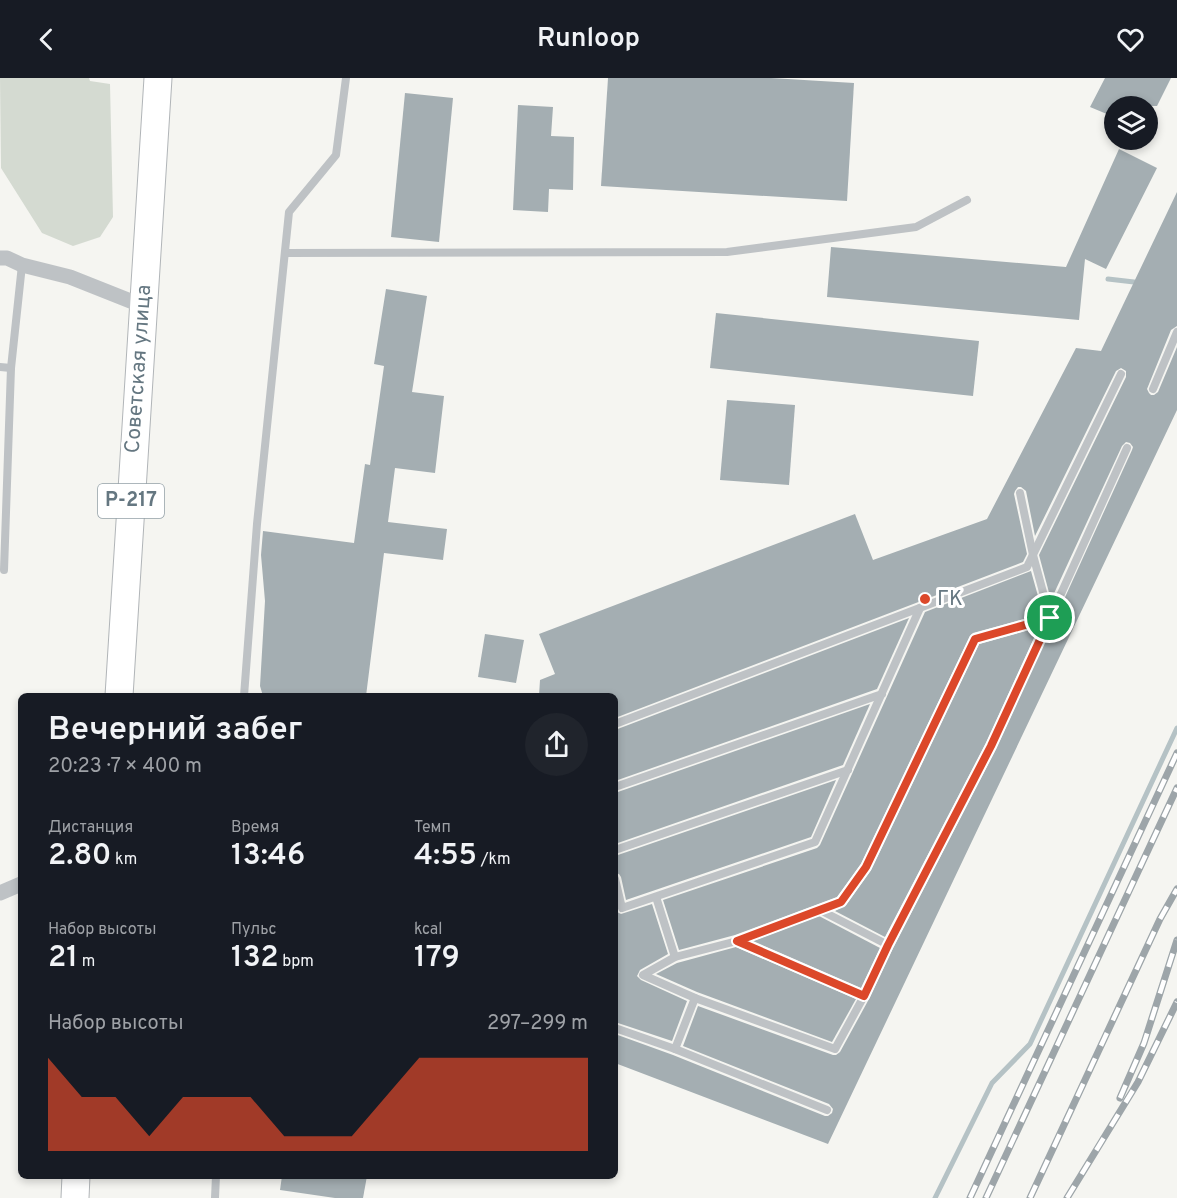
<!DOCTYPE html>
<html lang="ru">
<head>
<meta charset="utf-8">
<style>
	body { margin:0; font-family:Overpass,sans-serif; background:#20242c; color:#f1f3f6; height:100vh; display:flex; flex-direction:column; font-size:22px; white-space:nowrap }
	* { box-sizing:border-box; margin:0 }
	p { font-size:20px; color:#9ea1a6 }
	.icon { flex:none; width:33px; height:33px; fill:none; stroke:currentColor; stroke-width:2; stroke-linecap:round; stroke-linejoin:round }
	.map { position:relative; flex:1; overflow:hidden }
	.side { position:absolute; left:18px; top:615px; width:600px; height:486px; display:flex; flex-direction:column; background:#171b24; border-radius:9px; box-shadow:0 3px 9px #0003 }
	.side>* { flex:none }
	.buttons { position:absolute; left:1104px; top:18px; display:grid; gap:12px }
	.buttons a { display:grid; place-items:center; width:54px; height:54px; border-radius:50%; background:#171b24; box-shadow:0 3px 9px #0003; font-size:30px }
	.pin { position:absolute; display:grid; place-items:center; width:51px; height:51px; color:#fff; margin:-26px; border:3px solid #fff; border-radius:50%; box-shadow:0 2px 6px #0007 }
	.round { display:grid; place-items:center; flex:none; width:63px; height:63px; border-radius:32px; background:#20242c }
	.summary { display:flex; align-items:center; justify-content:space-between; height:102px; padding:0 30px }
	h1 { font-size:33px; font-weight:600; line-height:45px }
	.stats { display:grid; grid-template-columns:repeat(3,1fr); gap:9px; height:102px; padding:6px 30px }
	.stats div { display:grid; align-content:center }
	.stats b { font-size:30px; font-weight:600 }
	.stats small { font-size:16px; font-weight:400 }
	.stats p { font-size:16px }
	.chart { height:168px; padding:12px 30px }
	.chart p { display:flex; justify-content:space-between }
	.chart svg { width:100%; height:108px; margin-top:6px; fill:#dc482a; opacity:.7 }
	header { display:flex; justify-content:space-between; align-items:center; height:78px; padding:0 30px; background:#171b24; font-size:27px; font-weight:600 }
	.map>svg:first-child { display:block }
	.green { fill:#d4dad1 }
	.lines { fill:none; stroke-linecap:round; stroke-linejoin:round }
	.stream { stroke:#b5c2c5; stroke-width:5 }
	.building { fill:#a4aeb2 }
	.highway-casing { stroke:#b1b5b8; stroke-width:29 }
	.lane { stroke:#bec2c5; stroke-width:8 }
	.street { stroke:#bec2c5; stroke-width:15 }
	.highway { stroke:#fff; stroke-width:27 }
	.rail-casing { stroke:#9da5a9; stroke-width:7 }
	.rail { stroke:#fff; stroke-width:4.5; stroke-dasharray:14; stroke-linecap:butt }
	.route-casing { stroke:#fff; stroke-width:12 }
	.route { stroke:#dc482a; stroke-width:8 }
	.poi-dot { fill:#dc482a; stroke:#fff; stroke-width:2 }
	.labels { text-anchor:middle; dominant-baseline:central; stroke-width:6; stroke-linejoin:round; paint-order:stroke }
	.shield { fill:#fff; stroke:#93a0a7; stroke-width:1.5 }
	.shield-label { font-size:20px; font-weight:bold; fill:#657781 }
	.street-label { font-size:21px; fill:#657781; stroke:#fff }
	.poi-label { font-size:21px; fill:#657781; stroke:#fff; text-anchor:start }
</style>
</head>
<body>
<header><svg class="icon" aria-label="back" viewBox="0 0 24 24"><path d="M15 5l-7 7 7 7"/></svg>Runloop<svg class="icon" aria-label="heart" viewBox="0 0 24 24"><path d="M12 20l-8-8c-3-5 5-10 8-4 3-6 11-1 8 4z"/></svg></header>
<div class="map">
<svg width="1177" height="1120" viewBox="0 0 1177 1120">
	<rect width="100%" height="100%" fill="#f5f5f1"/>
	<path class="green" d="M0,0h89l1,3 20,3 3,133 -13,20 -27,9 -31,-13 -41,-65z"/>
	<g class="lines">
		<g class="stream">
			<path d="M1108,201l26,3"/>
			<path d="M935,1120l57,-115 38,-39 147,-316"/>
		</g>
	</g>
	<g class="building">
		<path d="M608,0h163l83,5 -7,118 -246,-15z"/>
		<path d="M1105,0h66l-14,28h-43v11l-24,-10z"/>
		<path d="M405,15l48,5 -14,144 -48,-5z"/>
		<path d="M518,27l35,2 -2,29 23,1 -1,53 -24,-1 -1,23 -35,-2z"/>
		<path d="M1119,71l38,19 -51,101 -21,-10 -6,61 -252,-23 4,-50 235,20z"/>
		<path d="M1177,114v134l-6,4 -24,59 2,4 2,2h3l4,-3 19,-45v63l-349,734 -213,-81v-29l58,21 152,61h3l4,-3 1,-4 -4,-5 -146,-58 15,-40 135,49h3l4,-3 29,-53 24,-51 103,-199 136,-299 1,-3 -3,-4 -4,-1 -4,4 -71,154 -12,-45 87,-178v-6l-5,-3 -5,3 -81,165 -9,-45 -5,-4h-3l-3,4 -1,3 13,60 -4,8 -408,156v-22h-76l1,-16 15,-6 -16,-40 316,-120 18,46 114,-41 89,-171 25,3z"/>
		<path d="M386,211l41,7 -15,96 32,4 -9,77 -40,-5 -7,54 59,7 -4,31 -59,-7 -18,143h-103l-3,-10 5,-85 -4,-46 2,-24 91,12 11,-79 5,1 14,-99 -10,-2z"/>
		<path d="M716,235l263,28 -6,55 -263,-28z"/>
		<path d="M727,322l68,5 -6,80 -69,-5z"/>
		<path d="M1031,493l12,43 -70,19 -3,3 -109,228 -24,33 -102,38 -56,15 -16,-50 154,-52 3,-3 105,-233z"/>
		<path d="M909,540l-32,71 -262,92v-51z"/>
		<path d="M1039,549l-53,116 -101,194 -50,-26 11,-6 25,-35 108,-226z"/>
		<path d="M485,556l39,6 -8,43 -38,-6z"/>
		<path d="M870,626l-27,61 -228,79v-51z"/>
		<path d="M836,702l-25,57 -185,63 -5,-23 -2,-3 -4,-1v-17z"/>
		<path d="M652,826l16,50 -28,16 -3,6 4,4 46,21 -15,40 -57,-19v-117l2,7 4,2z"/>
		<path d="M819,838l61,32 -19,40 -108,-47z"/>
		<path d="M736,869l120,52 -24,43 -135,-50 -41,-18 21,-11z"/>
		<path d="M282,1098h85l-4,22h-28l-55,-8z"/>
	</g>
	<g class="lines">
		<g class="highway-casing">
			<g id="highway">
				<path d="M119,618l39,-618"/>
				<path d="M75,1120l1,-22"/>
			</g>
		</g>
		<g class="lane">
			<path d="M285,175l442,-1 189,-25 51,-27"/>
			<path d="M0,289l11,1"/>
			<path d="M1153,311l24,-57"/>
			<path d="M1020,415l13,62 17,63 -59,128 -103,199 -24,51 -29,53 -140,-51 -52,-23 32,-18 62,-16 104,-39 25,-35 109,-228 75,-21 77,-170"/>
			<path d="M4,492l7,-202 11,-103"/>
			<path d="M244,618l13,-172 32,-312 47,-57 10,-77"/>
			<path d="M615,646l412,-157 94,-193"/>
			<path d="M615,709l267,-93"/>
			<path d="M615,772l233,-80"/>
			<path d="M615,801l7,29 193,-66 105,-234"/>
			<path d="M656,819l19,60"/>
			<path d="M820,832l68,35"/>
			<path d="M737,863l127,55"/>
			<path d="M615,950l60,21 152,61"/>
			<path d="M675,971l20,-51"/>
			<path d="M215,1120l1,-22"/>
		</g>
		<g class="street">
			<path d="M0,180h7l15,7 48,12 73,29"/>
			<path d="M0,815l21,-9"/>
		</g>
		<use href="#highway" class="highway"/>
		<g class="rail-casing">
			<g id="rail">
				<path d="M1120,1020l24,-55 33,-103"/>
				<path d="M970,1120l207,-445"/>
				<path d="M986,1120l191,-410"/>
				<path d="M1030,1120l130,-279 17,-30"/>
				<path d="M1067,1120l71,-116 39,-80"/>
			</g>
		</g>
		<use href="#rail" class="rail"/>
	</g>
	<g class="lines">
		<g class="route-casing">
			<path id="route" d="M1050,540l-59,128 -103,199 -24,51 -127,-55 104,-39 25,-35 109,-228z"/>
		</g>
		<use href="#route" class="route"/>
	</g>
	<circle class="poi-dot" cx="925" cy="521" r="6"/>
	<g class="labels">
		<rect class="shield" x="98" y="406" width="66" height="34" rx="4.5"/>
		<g class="shield-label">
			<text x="131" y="423">Р-217</text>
		</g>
		<g class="street-label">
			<text transform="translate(139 291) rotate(-86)">Советская улица</text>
		</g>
		<g class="poi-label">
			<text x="937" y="521">ГК</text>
		</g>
	</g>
</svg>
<div class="buttons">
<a><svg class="icon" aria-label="layers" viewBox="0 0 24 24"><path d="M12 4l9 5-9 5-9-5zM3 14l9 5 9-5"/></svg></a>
</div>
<div class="pin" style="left:1050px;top:540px;background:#1e9e55"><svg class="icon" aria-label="arrive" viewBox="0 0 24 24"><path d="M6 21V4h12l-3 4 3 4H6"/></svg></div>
<section class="side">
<div class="summary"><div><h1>Вечерний забег</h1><p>20:23 · 7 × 400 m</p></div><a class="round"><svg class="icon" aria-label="share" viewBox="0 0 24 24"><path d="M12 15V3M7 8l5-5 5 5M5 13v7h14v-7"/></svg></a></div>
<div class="stats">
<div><p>Дистанция</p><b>2.80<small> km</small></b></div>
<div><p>Время</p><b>13:46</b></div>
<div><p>Темп</p><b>4:55<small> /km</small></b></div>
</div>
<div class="stats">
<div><p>Набор высоты</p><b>21<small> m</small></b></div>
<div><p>Пульс</p><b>132<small> bpm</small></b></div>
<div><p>kcal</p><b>179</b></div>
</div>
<div class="chart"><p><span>Набор высоты</span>297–299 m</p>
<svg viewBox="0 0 160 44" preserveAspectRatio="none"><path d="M0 44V6L10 22L20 22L30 38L40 22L50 22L60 22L70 38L80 38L90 38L100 22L110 6L120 6L130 6L140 6L150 6L160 6V44z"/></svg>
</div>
</section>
</div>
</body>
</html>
